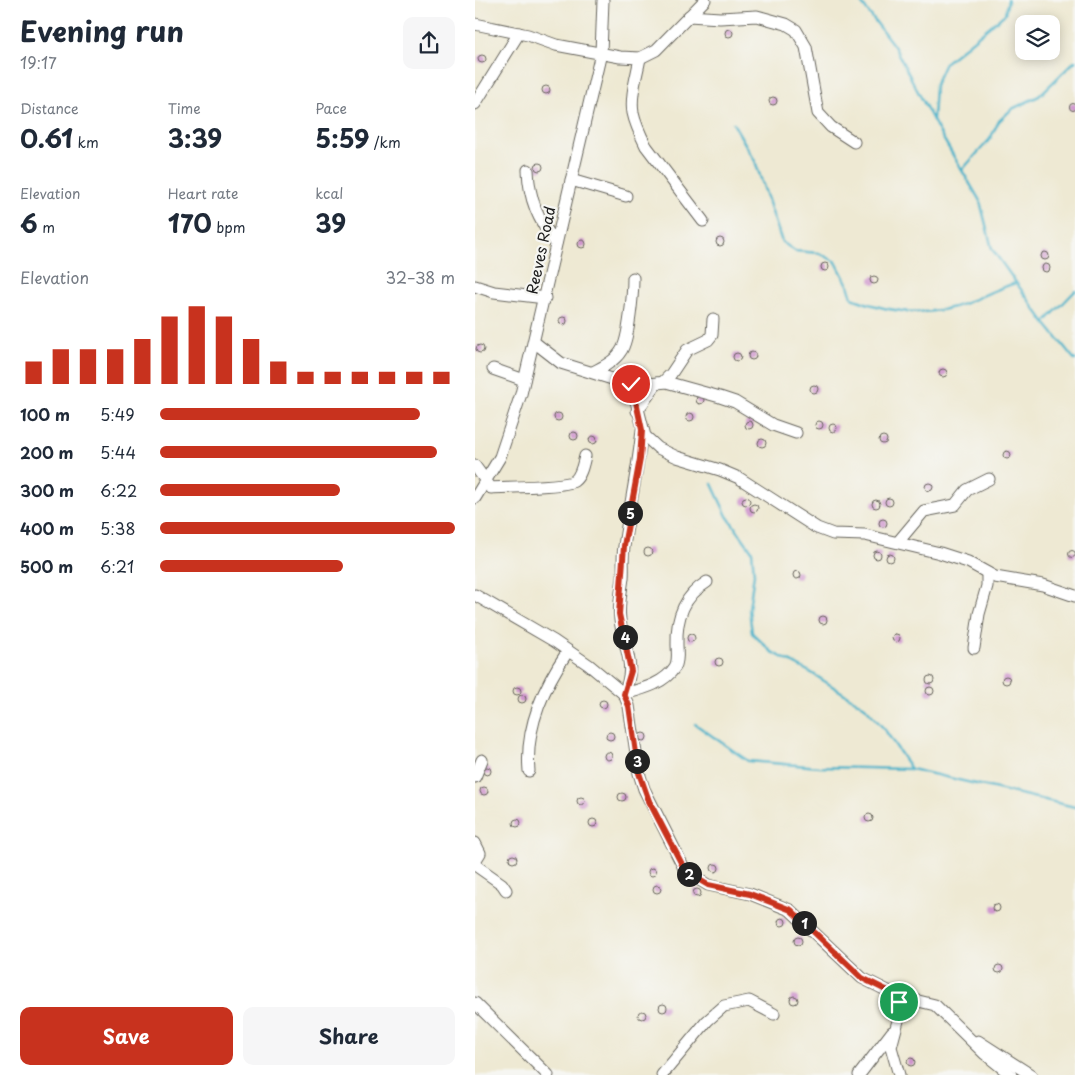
<!DOCTYPE html>
<html lang="en">
<head>
<meta charset="utf-8">
<style>
	body { margin:0; font-family:"Playpen Sans",sans-serif; background:#f6f6f7; color:#1f2937; height:100vh; display:flex; flex-direction:column; font-size:19px; white-space:nowrap }
	* { box-sizing:border-box; margin:0 }
	p { font-size:16px; color:#747a83 }
	.icon { flex:none; width:28px; height:28px; fill:none; stroke:currentColor; stroke-width:2; stroke-linecap:round; stroke-linejoin:round }
	.map { position:relative; flex:1; overflow:hidden }
	.panel { display:flex; flex-direction:column; background:#fff; width:475px }
	.panel>* { flex:none }
	.buttons { position:absolute; left:540px; top:15px; display:grid; gap:10px }
	.buttons a { display:grid; place-items:center; width:45px; height:45px; border-radius:10px; background:#fff; box-shadow:0 2px 12px #0003; font-size:25px }
	.pin { position:absolute; display:grid; place-items:center; width:42px; height:42px; color:#fff; margin:-21px; border:2px solid #fff; border-radius:50%; box-shadow:0 1px 5px #0007 }
	.km { position:absolute; width:25px; height:25px; margin:-12px; border-radius:50%; background:#222; color:#fff; font-size:14px; line-height:25px; text-align:center }
	.round { display:grid; place-items:center; flex:none; width:52px; height:52px; border-radius:10px; background:#f6f6f7 }
	.overview { display:flex; align-items:center; justify-content:space-between; height:85px; padding:0 20px }
	h1 { font-size:28px; font-weight:700; line-height:38px }
	.figures { display:grid; grid-template-columns:repeat(3,1fr); gap:8px; height:85px; padding:5px 20px }
	.figures div { display:grid; align-content:center }
	.figures b { font-size:25px; font-weight:700 }
	.figures small { font-size:14px; font-weight:400 }
	.figures p { font-size:14px }
	.chart { height:140px; padding:10px 20px }
	.chart p { display:flex; justify-content:space-between }
	.chart svg { width:100%; height:90px; margin-top:5px; stroke:#c8321e; stroke-width:6 }
	.primary-button { display:flex; gap:10px; margin-top:auto; padding:10px 20px }
	.primary-button a { flex:1; height:58px; border-radius:10px; background:#c8321e; color:#fff; font-size:20px; font-weight:700; line-height:58px; text-align:center }
	.primary-button a+a { background:#f6f6f7; color:#1f2937 }
	ul { padding:0 20px; list-style:none; font-size:16px }
	li { display:grid; grid-template-columns:80px 60px 1fr; align-items:center; height:38px }
	li i { height:12px; border-radius:6px; background:#c8321e }
	main { display:flex; flex:1; min-height:0 }
	.map>svg:first-child { display:block }
	.lines { fill:none; stroke-linecap:round; stroke-linejoin:round }
	.stream { stroke:#4bb3ca; stroke-width:2.5 }
	.building { fill:#cf94cd }
	.minor-casing { stroke:#66645c; stroke-width:13 }
	.minor { stroke:#fff; stroke-width:11 }
	.route-casing { stroke:#fff; stroke-width:10 }
	.route { stroke:#c8321e; stroke-width:6 }
	.labels { text-anchor:middle; dominant-baseline:central; stroke-width:4.5; stroke-linejoin:round; paint-order:stroke }
	.street-label { font-size:15px; fill:#1c1c1c; stroke:#f6f6f2 }
</style>
</head>
<body>
<main>
<section class="panel">
<div class="overview"><div><h1>Evening run</h1><p>19:17</p></div><a class="round"><svg class="icon" aria-label="share" viewBox="0 0 24 24"><path d="M12 15V3M7 8l5-5 5 5M5 13v7h14v-7"/></svg></a></div>
<div class="figures">
<div><p>Distance</p><b>0.61<small> km</small></b></div>
<div><p>Time</p><b>3:39</b></div>
<div><p>Pace</p><b>5:59<small> /km</small></b></div>
</div>
<div class="figures">
<div><p>Elevation</p><b>6<small> m</small></b></div>
<div><p>Heart rate</p><b>170<small> bpm</small></b></div>
<div><p>kcal</p><b>39</b></div>
</div>
<div class="chart"><p><span>Elevation</span>32–38 m</p>
<svg viewBox="0 0 160 44" preserveAspectRatio="none"><path d="M5 44V33M15 44V27M25 44V27M35 44V27M45 44V22M55 44V11M65 44V6M75 44V11M85 44V22M95 44V33M105 44V38M115 44V38M125 44V38M135 44V38M145 44V38M155 44V38"/></svg>
</div>
<ul>
<li><b>100 m</b>5:49<i style="width:88%"></i></li>
<li><b>200 m</b>5:44<i style="width:94%"></i></li>
<li><b>300 m</b>6:22<i style="width:61%"></i></li>
<li><b>400 m</b>5:38<i style="width:100%"></i></li>
<li><b>500 m</b>6:21<i style="width:62%"></i></li>
</ul>
<div class="primary-button"><a>Save</a><a>Share</a></div>
</section>
<div class="map">
<svg width="600" height="1075" viewBox="0 0 600 1075">
	<rect width="100%" height="100%" fill="#f6f6f2"/>
	<filter id="ink" filterUnits="userSpaceOnUse"><feTurbulence type="fractalNoise" baseFrequency=".02" numOctaves="2"/><feDisplacementMap in="SourceGraphic" scale="10" xChannelSelector="R" yChannelSelector="G"/><feConvolveMatrix kernelMatrix="1 2 1 2 8 2 1 2 1" color-interpolation-filters="sRGB"/></filter>
	<filter id="wash" filterUnits="userSpaceOnUse"><feTurbulence type="fractalNoise" baseFrequency=".0096" numOctaves="4" result="noise"/><feDisplacementMap in="SourceGraphic" scale="20" xChannelSelector="R" yChannelSelector="G"/><feGaussianBlur stdDeviation="1.12" result="paint"/><feColorMatrix in="noise" values="0 0 0 0 0 0 0 0 0 0 0 0 0 0 0 0 0 1.4 0 .05"/><feComposite in="paint" operator="in"/></filter>
	<g filter="url(#wash)">
		<rect width="100%" height="100%" fill="#eee9d3"/>
		<g class="lines">
			<g class="stream">
				<path d="M384,0l35,46 43,82 43,73 12,48 53,74 30,37"/>
				<path d="M458,120l2,-35 10,-22 60,-49 3,-14"/>
				<path d="M258,123l22,38 27,81 13,9 24,2 17,9 12,23 4,13c37,15 75,20 114,5 17,-7 32,-15 50,-20"/>
				<path d="M487,170l28,-31 9,-18 13,-12 27,-13 36,-35"/>
				<path d="M570,322l30,-31"/>
				<path d="M237,484l15,32 25,35 2,23 -5,35 3,24 20,19 38,20 55,35 20,23 26,39"/>
				<path d="M220,724l53,37 72,6 91,2 164,38"/>
			</g>
		</g>
		<g id="blocks">
			<g class="building">
				<circle cx="254" cy="33" r="4"/>
				<circle cx="7" cy="59" r="4"/>
				<circle cx="71" cy="90" r="4"/>
				<circle cx="298" cy="101" r="4"/>
				<circle cx="598" cy="107" r="3.5"/>
				<circle cx="64" cy="167" r="4"/>
				<circle cx="245" cy="242" r="4"/>
				<circle cx="107" cy="244" r="4"/>
				<circle cx="570" cy="256" r="4"/>
				<circle cx="350" cy="267" r="4"/>
				<circle cx="571" cy="268" r="4"/>
				<circle cx="399" cy="280" r="4"/>
				<circle cx="88" cy="321" r="4"/>
				<circle cx="5" cy="349" r="4"/>
				<circle cx="277" cy="356" r="4"/>
				<circle cx="262" cy="357" r="4"/>
				<circle cx="468" cy="373" r="4"/>
				<circle cx="339" cy="389" r="4"/>
				<circle cx="225" cy="400" r="4"/>
				<circle cx="215" cy="417" r="4"/>
				<circle cx="83" cy="417" r="4"/>
				<circle cx="274" cy="425" r="4"/>
				<circle cx="344" cy="425" r="4"/>
				<circle cx="358" cy="428" r="4"/>
				<circle cx="99" cy="436" r="4"/>
				<circle cx="118" cy="440" r="4"/>
				<circle cx="408" cy="440" r="4"/>
				<circle cx="287" cy="443" r="4"/>
				<circle cx="532" cy="455" r="4"/>
				<circle cx="454" cy="487" r="4"/>
				<circle cx="271" cy="501" r="4"/>
				<circle cx="414" cy="502" r="4"/>
				<circle cx="401" cy="504" r="4"/>
				<circle cx="279" cy="508" r="4"/>
				<circle cx="408" cy="523" r="4"/>
				<circle cx="173" cy="552" r="4"/>
				<circle cx="597" cy="554" r="3.5"/>
				<circle cx="402" cy="555" r="4"/>
				<circle cx="415" cy="558" r="4"/>
				<circle cx="322" cy="575" r="4"/>
				<circle cx="348" cy="620" r="4"/>
				<circle cx="216" cy="638" r="4"/>
				<circle cx="421" cy="638" r="4"/>
				<circle cx="244" cy="662" r="4"/>
				<circle cx="531" cy="680" r="4"/>
				<circle cx="455" cy="680" r="4"/>
				<circle cx="455" cy="691" r="4"/>
				<circle cx="42" cy="691" r="4"/>
				<circle cx="47" cy="699" r="4"/>
				<circle cx="128" cy="704" r="4"/>
				<circle cx="135" cy="736" r="4"/>
				<circle cx="168" cy="737" r="4"/>
				<circle cx="133" cy="756" r="4"/>
				<circle cx="12" cy="771" r="4"/>
				<circle cx="9" cy="791" r="4"/>
				<circle cx="147" cy="797" r="4"/>
				<circle cx="106" cy="801" r="4"/>
				<circle cx="394" cy="818" r="4"/>
				<circle cx="42" cy="823" r="4"/>
				<circle cx="118" cy="823" r="4"/>
				<circle cx="38" cy="859" r="4"/>
				<circle cx="240" cy="868" r="4"/>
				<circle cx="177" cy="872" r="4"/>
				<circle cx="182" cy="889" r="4"/>
				<circle cx="222" cy="893" r="4"/>
				<circle cx="521" cy="908" r="4"/>
				<circle cx="307" cy="922" r="4"/>
				<circle cx="323" cy="941" r="4"/>
				<circle cx="524" cy="969" r="4"/>
				<circle cx="319" cy="1000" r="4"/>
				<circle cx="188" cy="1008" r="4"/>
				<circle cx="167" cy="1015" r="4"/>
				<circle cx="436" cy="1062" r="4"/>
			</g>
		</g>
	</g>
	<g filter="url(#ink)">
		<use href="#blocks" fill-opacity="0" stroke="#66645c" stroke-width="1"/>
		<g class="lines">
			<g class="minor-casing">
				<g id="minor">
					<path d="M214,16l31,2 37,-2 29,8 10,6 10,17 12,66 13,14 23,15"/>
					<path d="M0,24l53,11 28,10 64,12 20,1 16,-8 49,-50"/>
					<path d="M165,58c-3,17 -10,38 -7,55 2,10 8,23 13,33l57,75"/>
					<path d="M0,104l44,-71"/>
					<path d="M53,170c1,29 10,50 28,73"/>
					<path d="M96,180l55,16"/>
					<path d="M0,286l19,6 51,6"/>
					<path d="M59,342l27,21 64,20 16,2 25,-3 54,15 15,5 38,23 23,8"/>
					<path d="M18,369l31,11"/>
					<path d="M118,372c10,-5 22,-11 28,-21 8,-11 12,-58 12,-73"/>
					<path d="M188,382l8,-8 16,-24 21,-10 4,-5 1,-16"/>
					<path d="M150,383l10,14 10,39 13,12 19,9 43,13 19,8 78,50 16,6 32,1 75,18 28,9 27,15 48,8 32,11"/>
					<path d="M162,411l20,-28"/>
					<path d="M0,466l16,22c15,-1 73,-1 83,-7 7,-5 9,-17 11,-25"/>
					<path d="M0,498l25,-41 21,-63 80,-341 2,-53"/>
					<path d="M423,542l26,-31 31,-6 12,-15 22,-11"/>
					<path d="M0,595l79,46 35,24 35,29 5,12 10,67 5,16 42,83 22,13 42,9 40,16 72,68 36,18 37,9 50,49 26,21"/>
					<path d="M499,648l5,-34 8,-28v-13"/>
					<path d="M149,694c13,-31 0,-44 -4,-74 -2,-15 1,-27 3,-42 1,-10 -1,-20 1,-31 5,-39 14,-77 18,-117"/>
					<path d="M149,694c18,-5 40,-10 51,-27 4,-7 2,-15 2,-23 -1,-27 7,-48 30,-62"/>
					<path d="M54,771c-4,-43 15,-85 39,-120"/>
					<path d="M0,777l7,-17"/>
					<path d="M0,843l5,10 -5,8"/>
					<path d="M0,865l27,19 4,6"/>
					<path d="M423,996l2,17 -9,34 8,28"/>
					<path d="M0,1003l73,72"/>
					<path d="M503,1041l53,34"/>
					<path d="M187,1075l45,-54 17,-15 25,-5 25,13"/>
					<path d="M384,1075l33,-43"/>
				</g>
			</g>
			<use href="#minor" class="minor"/>
		</g>
	</g>
	<g class="lines" filter="url(#ink)">
		<g class="route-casing">
			<path id="route" d="M156,384l-6,-1 10,14 7,33 -2,29 -16,87 -5,68 12,57 -7,23 5,12 10,67 10,28 37,71 22,13 42,9 41,16 71,68 36,18 1,6"/>
		</g>
		<use href="#route" class="route"/>
	</g>
	<g class="labels">
		<g class="street-label">
			<text transform="translate(65 250) rotate(-78)">Reeves Road</text>
		</g>
	</g>
</svg>
<div class="buttons">
<a><svg class="icon" aria-label="layers" viewBox="0 0 24 24"><path d="M12 4l9 5-9 5-9-5zM3 14l9 5 9-5"/></svg></a>
</div>
<div class="pin" style="left:424px;top:1002px;background:#1e9e55"><svg class="icon" aria-label="arrive" viewBox="0 0 24 24"><path d="M6 21V4h12l-3 4 3 4H6"/></svg></div>
<div class="pin" style="left:156px;top:384px;background:#d93025"><svg class="icon" aria-label="check" viewBox="0 0 24 24"><path d="M5 12l5 5 9-10"/></svg></div>
<b class="km" style="left:329px;top:923px">1</b>
<b class="km" style="left:214px;top:874px">2</b>
<b class="km" style="left:162px;top:761px">3</b>
<b class="km" style="left:150px;top:637px">4</b>
<b class="km" style="left:155px;top:513px">5</b>
</div>
</main>
</body>
</html>
